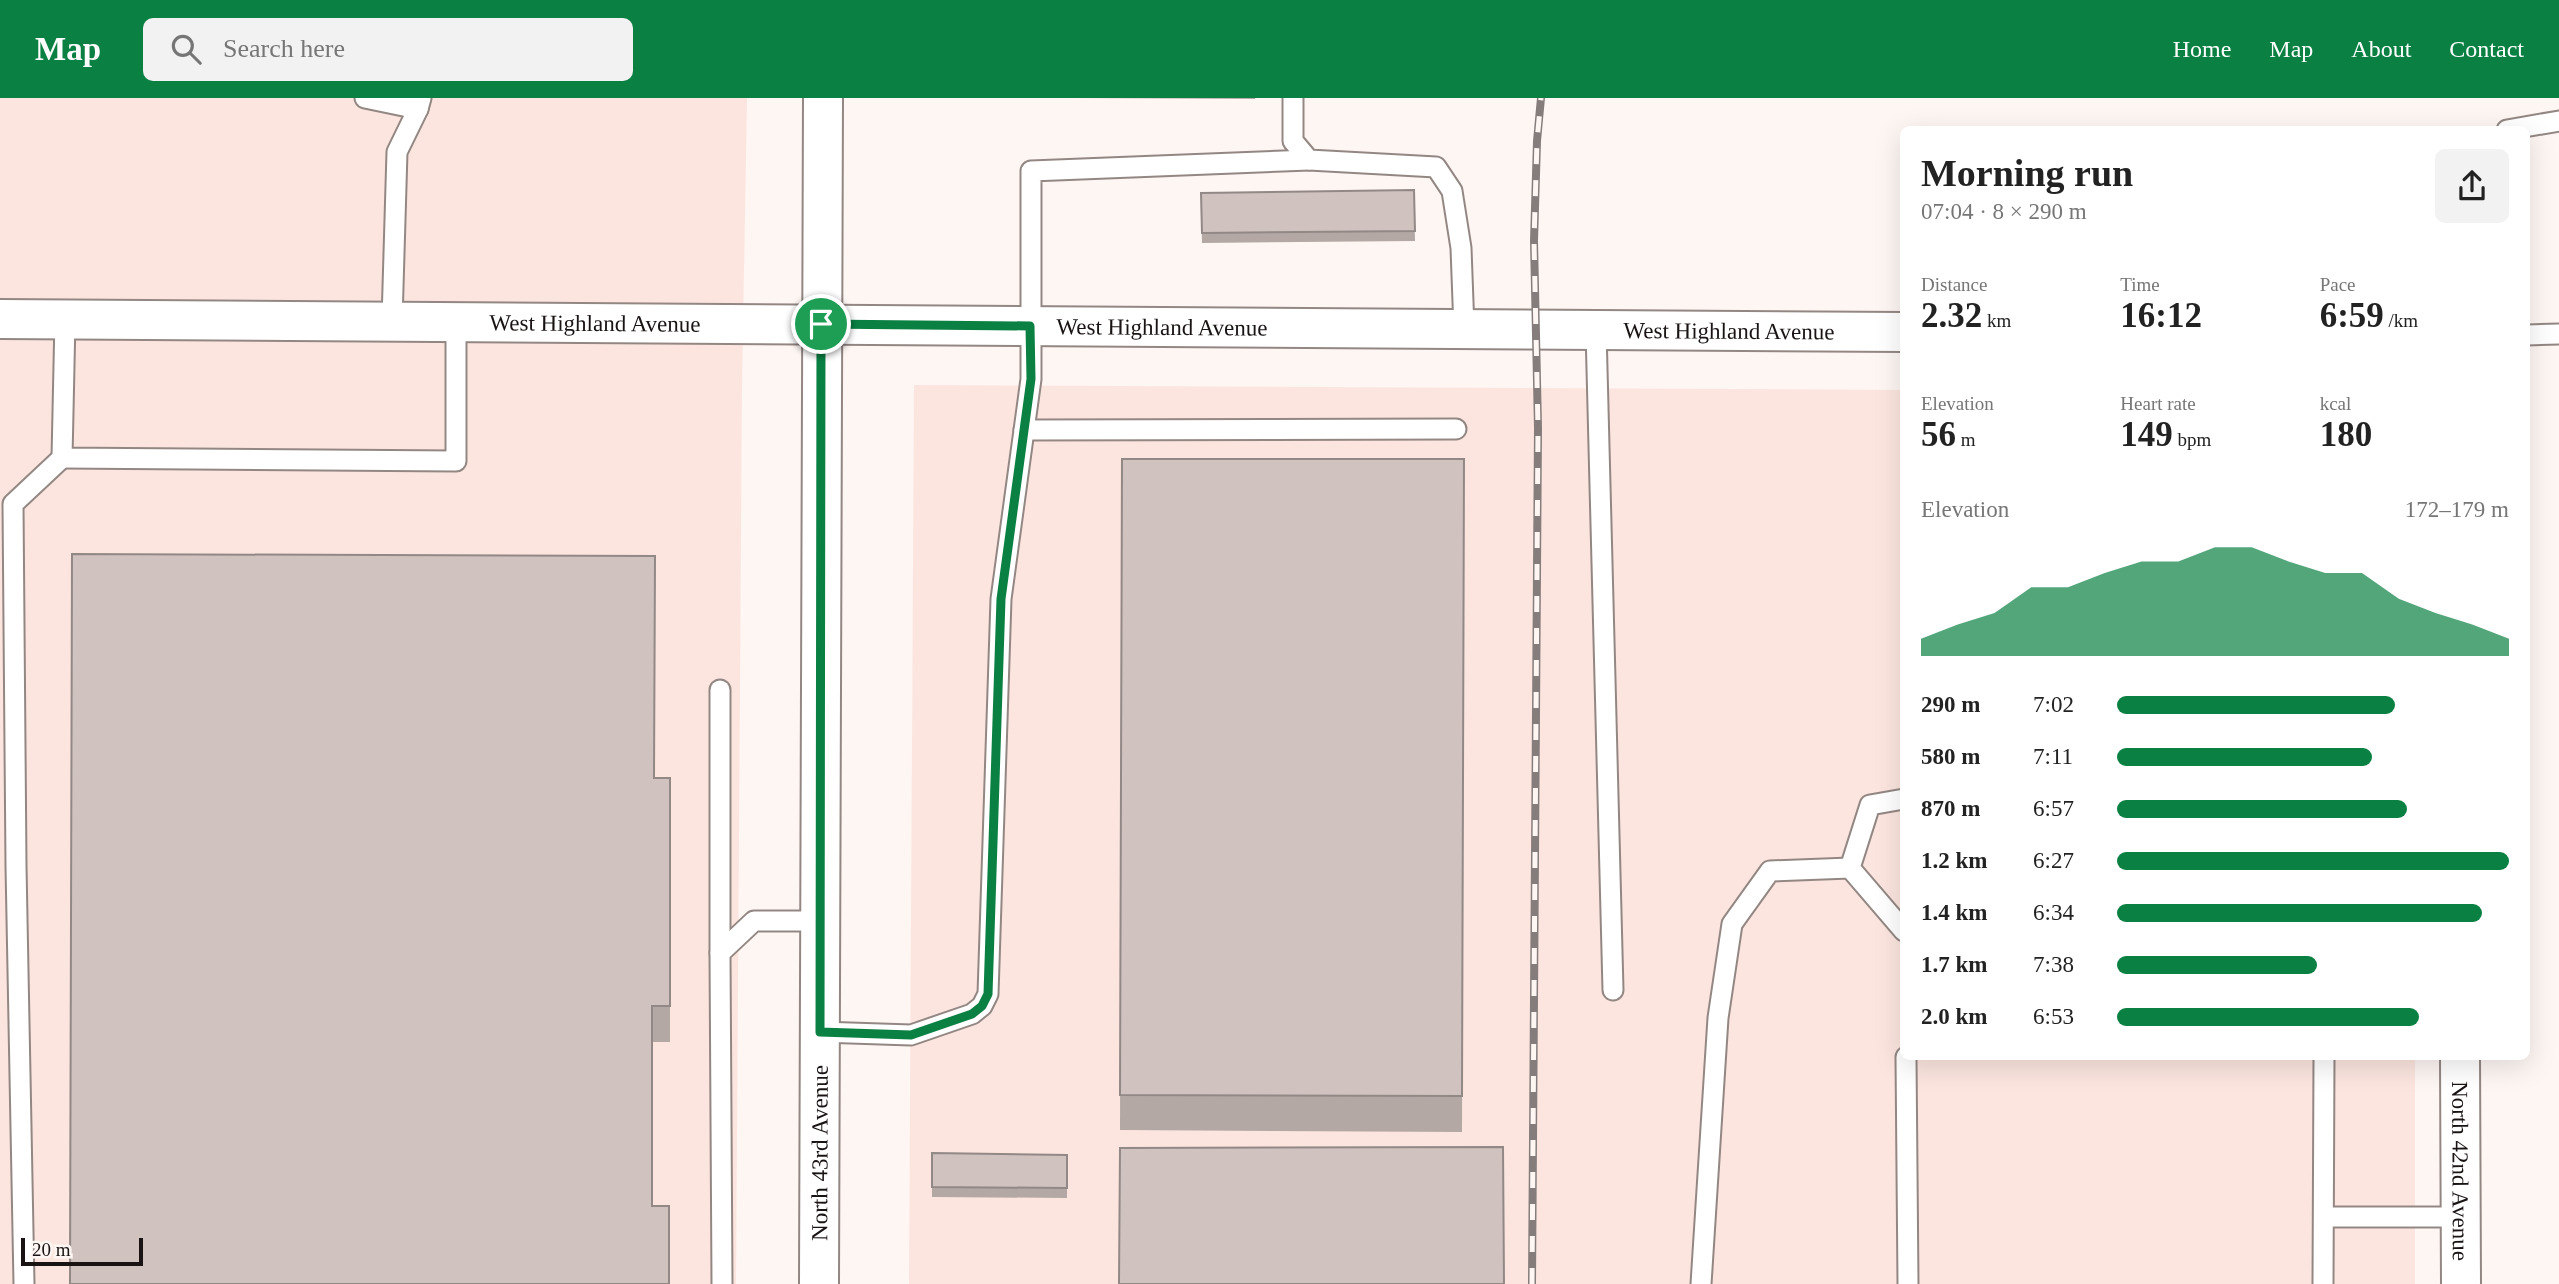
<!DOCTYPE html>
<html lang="en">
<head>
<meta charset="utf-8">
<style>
	body { margin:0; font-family:Georgia,serif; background:#f2f2f2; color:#222; height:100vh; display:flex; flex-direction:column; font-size:26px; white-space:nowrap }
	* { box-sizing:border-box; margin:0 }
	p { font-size:23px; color:#767676 }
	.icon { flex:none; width:38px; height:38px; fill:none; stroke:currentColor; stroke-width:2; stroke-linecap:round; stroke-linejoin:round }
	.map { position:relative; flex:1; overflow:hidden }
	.sheet { position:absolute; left:1900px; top:28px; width:630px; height:934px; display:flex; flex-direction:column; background:#fff; border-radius:10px; box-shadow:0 7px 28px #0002 }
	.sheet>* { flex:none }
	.scale { position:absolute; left:21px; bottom:18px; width:122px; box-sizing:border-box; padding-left:7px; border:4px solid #191413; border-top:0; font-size:19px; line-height:24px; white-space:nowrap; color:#191413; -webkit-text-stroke:5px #fef6f3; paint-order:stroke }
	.pin { position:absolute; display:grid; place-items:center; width:60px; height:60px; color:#fff; margin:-30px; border:4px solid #fff; border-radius:50%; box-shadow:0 2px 7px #0007 }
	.round { display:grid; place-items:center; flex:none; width:74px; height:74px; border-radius:10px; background:#f2f2f2 }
	.headline { display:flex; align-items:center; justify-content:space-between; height:119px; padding:0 21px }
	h1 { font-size:38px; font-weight:700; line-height:52px }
	.figures { display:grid; grid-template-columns:repeat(3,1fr); gap:10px; height:119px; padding:7px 21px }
	.figures div { display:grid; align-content:center }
	.figures b { font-size:35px; font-weight:700 }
	.figures small { font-size:19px; font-weight:400 }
	.figures p { font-size:19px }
	.chart { height:196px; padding:14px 21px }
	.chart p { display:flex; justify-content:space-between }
	.chart svg { width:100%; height:126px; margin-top:7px; fill:#0b8043; opacity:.7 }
	ul { padding:0 21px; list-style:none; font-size:23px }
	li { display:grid; grid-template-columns:112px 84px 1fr; align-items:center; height:52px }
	li i { height:18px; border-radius:9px; background:#0b8043 }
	header { display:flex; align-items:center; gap:42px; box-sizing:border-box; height:98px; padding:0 35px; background:#0b8043; color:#fff }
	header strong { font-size:33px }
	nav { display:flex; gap:38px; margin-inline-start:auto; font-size:24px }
	.search { width:490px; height:63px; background:#f2f2f2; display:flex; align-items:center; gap:18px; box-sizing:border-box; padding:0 24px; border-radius:10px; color:#767676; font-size:26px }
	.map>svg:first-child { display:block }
	.built { fill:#fce5df }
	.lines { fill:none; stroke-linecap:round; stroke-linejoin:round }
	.lane-casing { stroke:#938783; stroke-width:23 }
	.street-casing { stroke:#938783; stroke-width:42 }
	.secondary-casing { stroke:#938783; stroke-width:42 }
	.lane { stroke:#fff; stroke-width:19 }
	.street { stroke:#fff; stroke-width:38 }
	.secondary { stroke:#fff; stroke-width:38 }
	.rail-casing { stroke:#847d7b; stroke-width:8 }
	.rail { stroke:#fef6f3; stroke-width:5; stroke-dasharray:16; stroke-linecap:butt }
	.wall { fill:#b3a8a4 }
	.building { fill:#d0c3bf; stroke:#928886; stroke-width:2 }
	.route-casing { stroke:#fff; stroke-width:14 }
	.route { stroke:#0b8043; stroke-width:9 }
	.labels { text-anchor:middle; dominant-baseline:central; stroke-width:5; stroke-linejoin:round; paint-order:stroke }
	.street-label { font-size:23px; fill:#191413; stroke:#fef6f3 }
</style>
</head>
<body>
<header>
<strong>Map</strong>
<div class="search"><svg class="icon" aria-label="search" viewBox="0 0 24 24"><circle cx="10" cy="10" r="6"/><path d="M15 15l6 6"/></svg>Search here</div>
<nav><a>Home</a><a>Map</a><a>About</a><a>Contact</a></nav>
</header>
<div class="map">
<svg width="2559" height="1186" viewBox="0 0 2559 1186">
	<rect width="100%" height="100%" fill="#fef6f3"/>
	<g class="built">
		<path d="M0,0h747l-5,289 -6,897h-736z"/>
		<path d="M914,287l990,5v667h511v227h-1506z"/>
	</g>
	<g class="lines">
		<g class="lane-casing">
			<g id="lane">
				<path d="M365,0l53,11"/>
				<path d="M1293,0v43l16,19 127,7 16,24 9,57 3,81"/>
				<path d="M2507,32l52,-9"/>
				<path d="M65,221l-3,139 394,3v-140"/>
				<path d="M392,223l5,-169 21,-43 3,-11"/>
				<path d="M1596,232l17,660"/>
				<path d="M2527,237l32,-1"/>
				<path d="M1024,332l432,-1"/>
				<path d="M720,592v263"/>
				<path d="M1904,701l-34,6 -20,63 54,63"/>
				<path d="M820,934l91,3 61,-21 10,-8 6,-12 13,-395 30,-220v-208l278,-11"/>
				<path d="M1906,959l2,227"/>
				<path d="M2324,1119h136"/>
				<path d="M24,1186l-8,-418 -3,-362 49,-46"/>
				<path d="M722,1186l-2,-331 34,-32h66"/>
				<path d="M1701,1186l17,-266 14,-94 38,-53 80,-3"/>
				<path d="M2323,1186l1,-227"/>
			</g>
		</g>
		<g class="street-casing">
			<g id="street">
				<path id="s1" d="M0,221l1904,13"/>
				<path id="s2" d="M2460,959l1,227"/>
			</g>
		</g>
		<g class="secondary-casing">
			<g id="secondary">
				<path id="s3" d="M819,1186l4,-1186"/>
			</g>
		</g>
		<use href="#lane" class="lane"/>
		<use href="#street" class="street"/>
		<use href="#secondary" class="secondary"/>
		<g class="rail-casing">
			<path id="rail" d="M1532,1186l6,-856 -4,-187 3,-100 4,-43"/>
		</g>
		<use href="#rail" class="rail"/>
	</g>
	<g class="wall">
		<path d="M1077,0h178v1z"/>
		<path d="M1414,92l1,51 -213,2 -1,-50z"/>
		<path d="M1122,361h342l-2,673 -342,-2z"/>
		<path d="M72,456l582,224h16v264h-18v164l17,78z"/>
		<path d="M932,1055l135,2v43l-135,-1z"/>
	</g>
	<g class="building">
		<path d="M1414,92l1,41 -213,2 -1,-40z"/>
		<path d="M1122,361h342l-2,637 -342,-1z"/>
		<path d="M72,456l583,2 -1,222h16v228h-18v200h17v78h-599z"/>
		<path d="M1503,1049l1,137h-385l1,-136z"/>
		<path d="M932,1055l135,2v33l-135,-1z"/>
	</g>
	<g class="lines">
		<g class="route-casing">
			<path id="route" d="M821,226l209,2 1,53 -30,220 -13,395 -6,12 -10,8 -61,21 -91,-3z"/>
		</g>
		<use href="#route" class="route"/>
	</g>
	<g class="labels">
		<g class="street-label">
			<text stroke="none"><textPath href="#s1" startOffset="595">West Highland Avenue</textPath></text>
			<text stroke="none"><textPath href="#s1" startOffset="1162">West Highland Avenue</textPath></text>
			<text stroke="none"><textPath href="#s1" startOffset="1729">West Highland Avenue</textPath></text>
			<text stroke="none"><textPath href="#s3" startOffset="131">North 43rd Avenue</textPath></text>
			<text stroke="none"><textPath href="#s2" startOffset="114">North 42nd Avenue</textPath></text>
		</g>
	</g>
</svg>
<div class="scale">20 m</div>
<div class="pin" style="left:821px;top:226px;background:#1e9e55"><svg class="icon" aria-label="arrive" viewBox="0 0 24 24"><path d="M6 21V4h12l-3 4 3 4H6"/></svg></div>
<section class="sheet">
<div class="headline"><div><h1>Morning run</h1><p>07:04 · 8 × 290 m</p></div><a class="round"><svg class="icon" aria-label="share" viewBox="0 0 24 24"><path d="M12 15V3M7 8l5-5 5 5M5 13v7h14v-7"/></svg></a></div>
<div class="figures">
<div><p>Distance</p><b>2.32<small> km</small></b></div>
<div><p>Time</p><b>16:12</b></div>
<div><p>Pace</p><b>6:59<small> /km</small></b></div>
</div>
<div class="figures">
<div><p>Elevation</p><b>56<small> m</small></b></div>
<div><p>Heart rate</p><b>149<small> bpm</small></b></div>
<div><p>kcal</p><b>180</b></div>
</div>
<div class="chart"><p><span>Elevation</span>172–179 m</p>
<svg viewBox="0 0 160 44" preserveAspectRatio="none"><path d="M0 44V38L10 33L20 29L30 20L40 20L50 15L60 11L70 11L80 6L90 6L100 11L110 15L120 15L130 24L140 29L150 33L160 38V44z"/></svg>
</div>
<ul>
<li><b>290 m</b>7:02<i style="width:71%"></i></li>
<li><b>580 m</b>7:11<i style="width:65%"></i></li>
<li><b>870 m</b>6:57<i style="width:74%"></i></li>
<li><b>1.2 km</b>6:27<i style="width:100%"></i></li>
<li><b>1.4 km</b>6:34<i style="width:93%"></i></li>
<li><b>1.7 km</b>7:38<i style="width:51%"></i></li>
<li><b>2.0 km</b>6:53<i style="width:77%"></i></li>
</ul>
</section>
</div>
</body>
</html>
